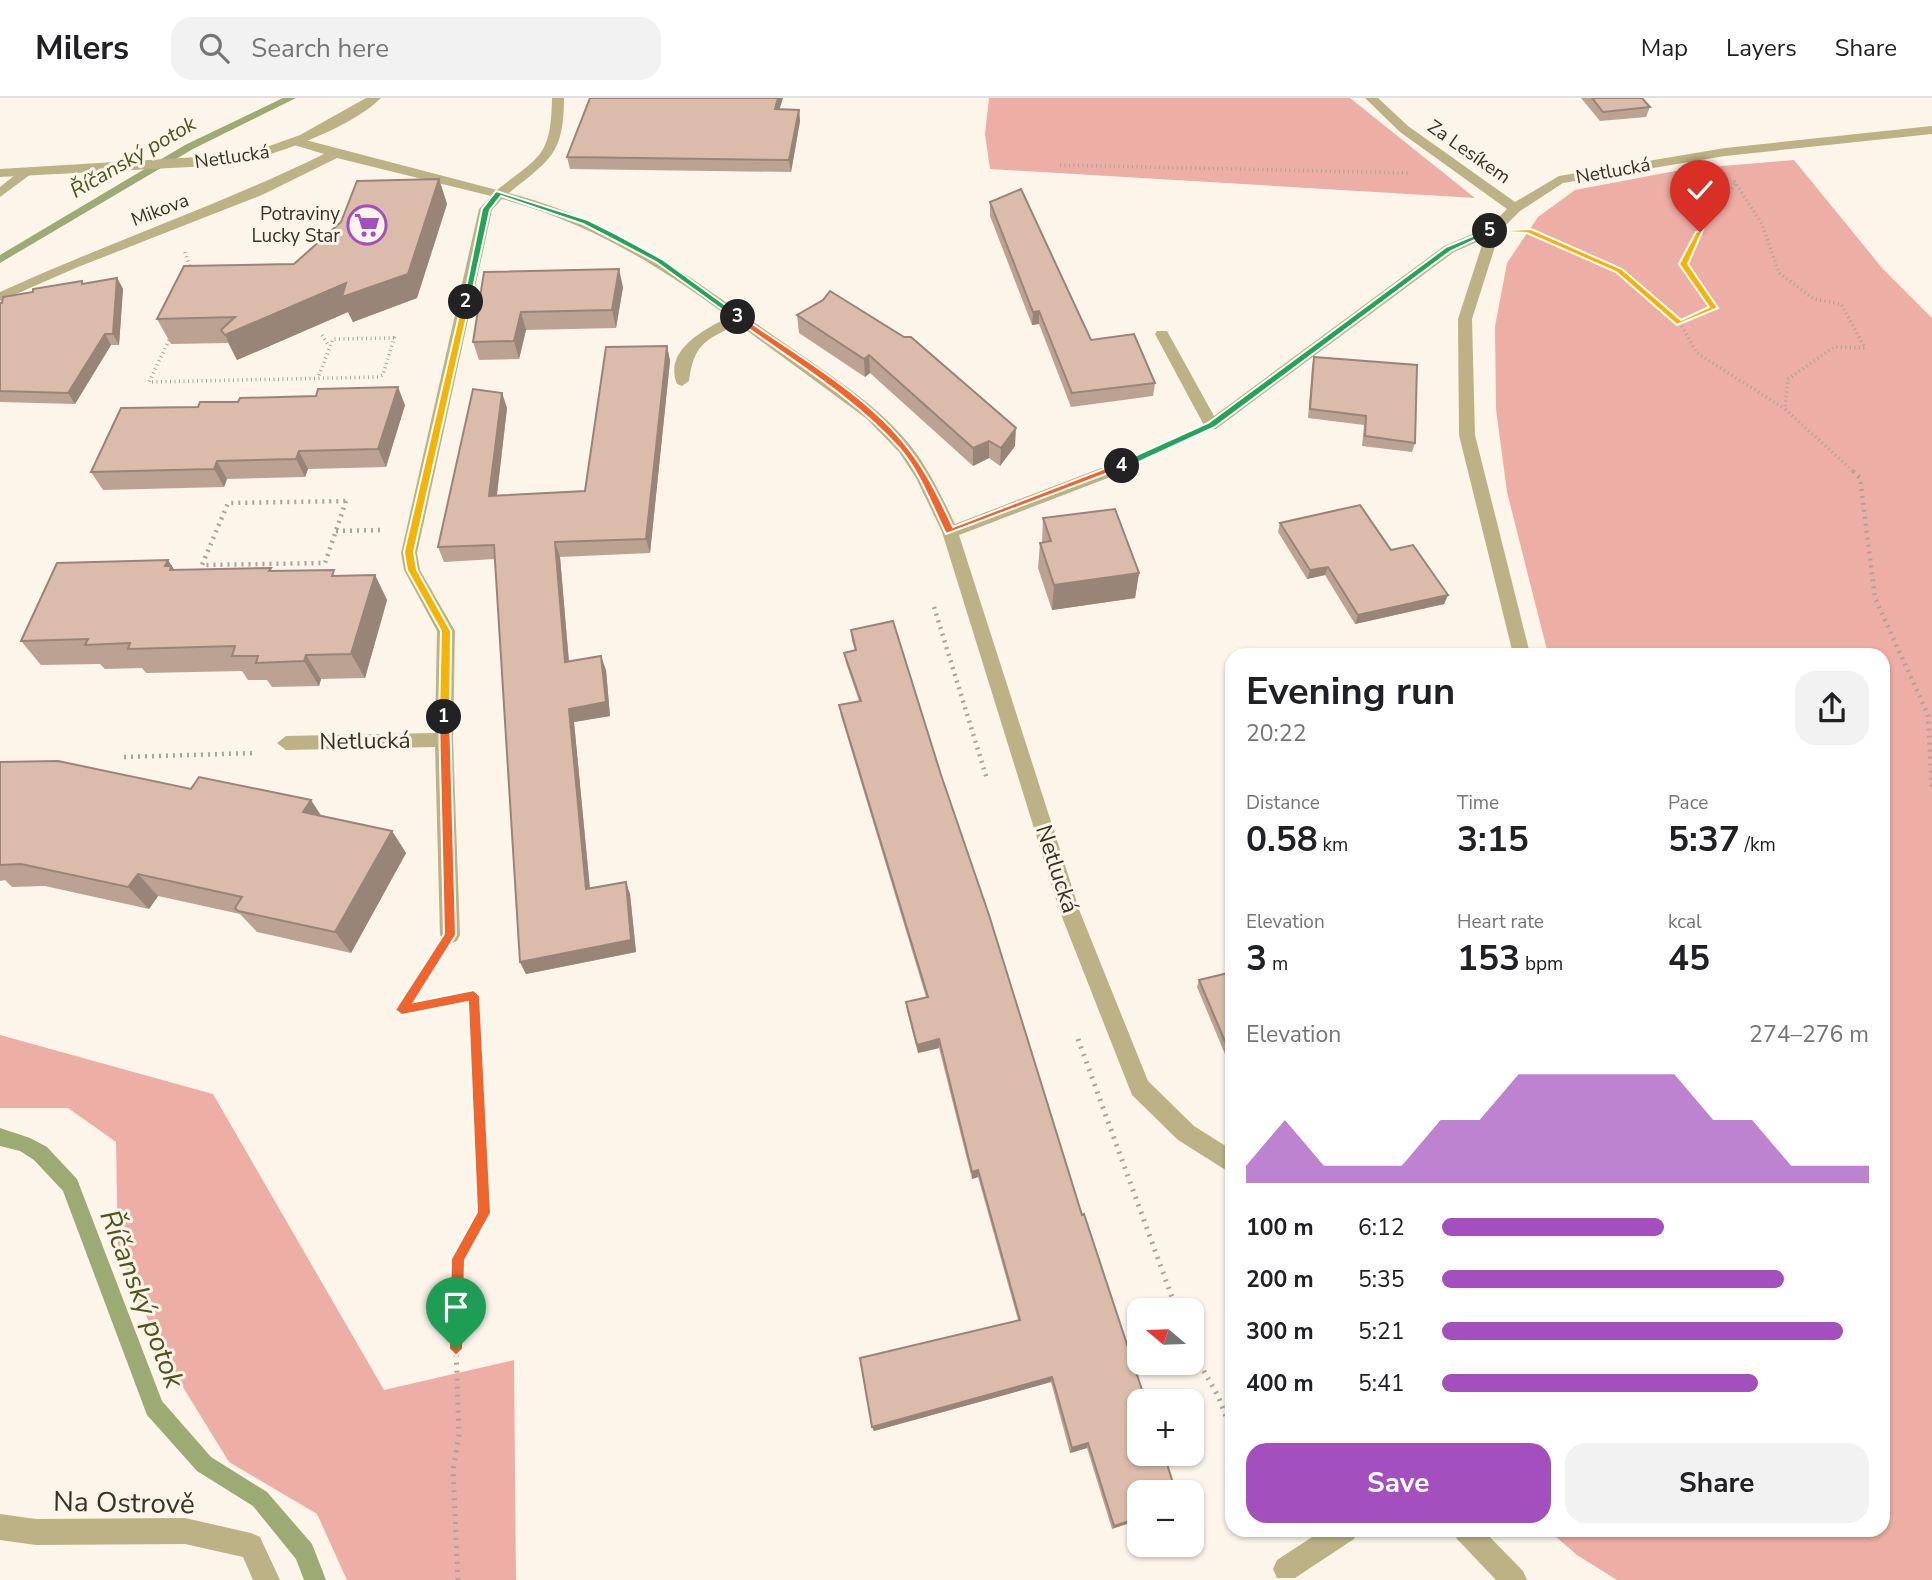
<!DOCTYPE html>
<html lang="en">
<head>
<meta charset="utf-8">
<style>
	body { margin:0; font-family:"Nunito Sans",sans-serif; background:#f2f2f2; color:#202124; height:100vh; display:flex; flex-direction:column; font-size:26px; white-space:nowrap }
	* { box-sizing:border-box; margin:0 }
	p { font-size:23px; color:#757577 }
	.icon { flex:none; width:38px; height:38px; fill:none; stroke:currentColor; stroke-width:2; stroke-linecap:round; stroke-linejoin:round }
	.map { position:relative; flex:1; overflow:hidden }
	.drawer { position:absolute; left:1225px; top:550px; width:665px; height:889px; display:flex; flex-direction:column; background:#fff; border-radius:21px; box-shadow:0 2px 5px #0004 }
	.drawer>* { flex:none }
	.needle { width:46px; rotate:289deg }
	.fabs { position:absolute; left:1127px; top:1200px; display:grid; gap:14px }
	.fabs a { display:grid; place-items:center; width:77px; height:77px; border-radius:14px; background:#fff; box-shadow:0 2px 5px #0004; font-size:35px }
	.pin { position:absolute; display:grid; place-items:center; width:60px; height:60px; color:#fff; margin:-72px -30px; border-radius:50% 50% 50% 0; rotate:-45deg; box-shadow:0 0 7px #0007 }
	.pin .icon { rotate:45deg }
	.km { position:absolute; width:35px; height:35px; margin:-18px; border-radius:50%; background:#222; color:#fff; font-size:19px; line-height:35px; text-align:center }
	.round { display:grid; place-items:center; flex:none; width:74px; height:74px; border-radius:21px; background:#f2f2f2 }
	.summary { display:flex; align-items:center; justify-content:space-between; height:119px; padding:0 21px }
	h1 { font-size:38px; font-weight:700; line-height:52px }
	.figures { display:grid; grid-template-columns:repeat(3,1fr); gap:10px; height:119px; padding:7px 21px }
	.figures div { display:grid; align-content:center }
	.figures b { font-size:35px; font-weight:700 }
	.figures small { font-size:19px; font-weight:400 }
	.figures p { font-size:19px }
	.chart { height:196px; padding:14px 21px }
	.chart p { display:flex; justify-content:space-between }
	.chart svg { width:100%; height:126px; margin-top:7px; fill:#a34fbd; opacity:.7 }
	.primary-button { display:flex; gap:14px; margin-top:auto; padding:14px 21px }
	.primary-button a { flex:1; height:80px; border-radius:21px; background:#a34fbd; color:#fff; font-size:28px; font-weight:700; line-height:80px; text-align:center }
	.primary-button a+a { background:#f2f2f2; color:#202124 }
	ul { padding:0 21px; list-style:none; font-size:23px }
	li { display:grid; grid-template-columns:112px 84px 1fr; align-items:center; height:52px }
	li i { height:18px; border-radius:9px; background:#a34fbd }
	header { display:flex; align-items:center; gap:42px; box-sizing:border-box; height:98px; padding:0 35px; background:#fff; border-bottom:2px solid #e0e0e0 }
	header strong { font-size:33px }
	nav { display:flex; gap:38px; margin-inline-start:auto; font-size:24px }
	.search { width:490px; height:63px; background:#f2f2f2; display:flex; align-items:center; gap:18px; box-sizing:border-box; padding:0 24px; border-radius:21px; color:#757577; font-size:26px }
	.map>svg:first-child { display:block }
	.forest { fill:#edaea5 }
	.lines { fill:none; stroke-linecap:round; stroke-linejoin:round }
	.stream { fill:#9caa74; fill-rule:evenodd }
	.path-far2 { stroke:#aca499; stroke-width:3.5; stroke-dasharray:1 3.5; stroke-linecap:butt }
	.path-far1 { stroke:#aca499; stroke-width:4.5; stroke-dasharray:2 5; stroke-linecap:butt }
	.path { stroke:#aca499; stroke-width:5; stroke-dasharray:2 6; stroke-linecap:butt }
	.minor { fill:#bcb286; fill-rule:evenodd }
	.tertiary { fill:#bcb286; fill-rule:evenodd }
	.wall { fill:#bca293 }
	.shaded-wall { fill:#998478 }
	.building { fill:#dbbcab; stroke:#998478; stroke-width:2 }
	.split-1 { fill:#f0652b; stroke:#fff; stroke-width:2 }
	.split-2 { fill:#f5b400; stroke:#fff; stroke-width:2 }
	.split-3 { fill:#22a559; stroke:#fff; stroke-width:2 }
	.split-4 { fill:#f0652b; stroke:#fff; stroke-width:2 }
	.split-5 { fill:#22a559; stroke:#fff; stroke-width:2 }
	.split-6 { fill:#f5b400; stroke:#fff; stroke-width:2 }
	.labels { text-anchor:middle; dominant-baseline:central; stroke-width:6; stroke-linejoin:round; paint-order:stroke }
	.far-street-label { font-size:19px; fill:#3a3227; stroke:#fdf5ea }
	.far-poi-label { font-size:19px; fill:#3a3227; stroke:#fdf5ea; text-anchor:end }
	.far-water-label { font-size:21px; font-style:italic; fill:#4b571b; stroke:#fdf5ea }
	.street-label { font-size:23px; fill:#3a3227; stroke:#fdf5ea }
	.near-water-label { font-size:28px; font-style:italic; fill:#4b571b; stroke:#fdf5ea }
	.near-street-label { font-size:28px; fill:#3a3227; stroke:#fdf5ea }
</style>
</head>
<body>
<header>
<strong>Milers</strong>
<div class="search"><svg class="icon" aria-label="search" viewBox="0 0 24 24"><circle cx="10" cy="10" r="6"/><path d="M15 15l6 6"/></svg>Search here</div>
<nav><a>Map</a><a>Layers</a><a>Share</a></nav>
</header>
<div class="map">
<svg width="1932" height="1482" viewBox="0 0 1932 1482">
	<rect width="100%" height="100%" fill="#fdf5ea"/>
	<g class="forest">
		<path d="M989,0h361l125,100 -485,-29 -5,-35z"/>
		<path d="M1794,62l89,109 49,49v1262h-315l-40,-25 -29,-25h335v-876h-335l-41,-162 -11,-83 -1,-82 12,-64 31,-46 37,-27 111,-21z"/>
		<path d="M0,937l213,59 171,296 130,-30 2,220h-169l-30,-66 -88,-52 -64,-104 -47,-106 -2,-110 -48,-34h-68z"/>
	</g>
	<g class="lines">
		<g class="stream">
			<path d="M283,0h13l-103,51 -193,114v-8l185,-110z"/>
			<path d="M0,1030l30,10 17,9 30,32 85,222 49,56 56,35 45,52 14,36h-22l-8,-21 -43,-53 -56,-35 -50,-56 -84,-224 -29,-31 -14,-9 -20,-5z"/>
		</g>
		<g class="path-far2">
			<path d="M1060,67l350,8"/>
			<path d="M1734,83l28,43 17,49 35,26 27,5 24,44 -31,-1 -46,32 -3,30 70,64"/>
			<path d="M1535,136l84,37 61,52 17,30 88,56"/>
			<path d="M185,154l6,18"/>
			<path d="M1680,225l34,-15 -30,-44 16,-32 35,-48"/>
			<path d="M322,237l7,11"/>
			<path d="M171,238l-22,46 229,-5 5,-2 11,-37 -61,1 -15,39"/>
			<path d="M1134,362l49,-22"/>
		</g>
		<g class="path-far1">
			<path d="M1853,373l7,7 15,120 53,117 4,75"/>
			<path d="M346,403l-21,62 -123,2 26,-62z"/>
			<path d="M336,433l44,-1"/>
			<path d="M934,509l53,172"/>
			<path d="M124,659l132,-4"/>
		</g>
		<g class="path">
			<path d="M431,863l-29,49 72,-14 10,217 -26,46 -2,90 3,86 -6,35 5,110"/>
			<path d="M1078,941l99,272"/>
			<path d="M1192,1252l26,46 14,36"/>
		</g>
		<g class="minor">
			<path d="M552,0h12c0,56 -14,62 -55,95 116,31 183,86 278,152 43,30 90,59 123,100 19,24 32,52 45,79l146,-56h12v8l-154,59 121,377 68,169 46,45 38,24v24l-54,-34 -46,-45 -72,-183 -118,-380 -26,-54 -17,-26 -32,-33 -129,-95c-32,16 -44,19 -49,57l-7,5 -5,-2c-14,-34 28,-55 52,-67 -71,-52 -141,-95 -227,-118l-10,11 -75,343 3,17 35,61 -2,109 7,195 -3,6 -7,3 -7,-3 -3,-6 -5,-188 -149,3 -9,-7 9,-7 149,-3 2,-102 -33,-61 -3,-17 78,-344 12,-13 -154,-38 -75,37 -184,72 -78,34v-9c107,-49 218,-86 324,-138l-30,-9v-6l4,-1 199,52c43,-34 54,-33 55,-92z"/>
			<path d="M1365,0h13l30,28 107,76 44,-26 166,-28 207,-22v8l-207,22 -162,27 -43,28 -20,20 -28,88 3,116 55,219h-17l-54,-219 -1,-116 26,-80 -30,13 -238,177h-10l-51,-95 2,-3h10l47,85 230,-170 45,-19 18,-18 -107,-77z"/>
			<path d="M24,70l11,3 -35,26v-10z"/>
			<path d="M0,1416l36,5 149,-1 66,15 9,4 20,43h-27l-10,-23 -58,-13 -149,1 -36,-5z"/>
			<path d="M1323,1432h35l-4,9 -59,39h-18l-4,-9 4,-9z"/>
			<path d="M1453,1432h30l40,41 4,9h-31l-39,-41z"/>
		</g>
		<path class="tertiary" d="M366,0h15c-31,31 -110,59 -153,67l-228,12v-8l247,-15 53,-19z"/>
	</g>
	<g class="wall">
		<path d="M1581,0h61l8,9 -4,10 -46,4z"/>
		<path d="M779,11l20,1 1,11 -9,51 -221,-3 -3,-12z"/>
		<path d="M439,81l8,25 -30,94 -64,24 -5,-10 -111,48 -9,-17 -57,1 -14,-25 137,-55z"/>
		<path d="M990,104l101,138 64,43 -2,13 -82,11 -32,-83 -7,1 -42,-109z"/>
		<path d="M484,174l139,15 -7,41 -90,2 -7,29 -40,1 -6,-18z"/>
		<path d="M117,180l6,11 -4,56h-8l-36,59 -75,-2v-99l83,-19z"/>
		<path d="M823,202l192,146 -15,20 -11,-8 -16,8 -103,-93 -5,4 -66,-44 -2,-18z"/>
		<path d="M667,248l3,15 -20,192 -90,4 9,104 37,9 4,46 -36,6 16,166 40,6 6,58 -110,22 -6,-12 -25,-403 -51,3 -6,-15 64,-154 5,15 -10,87 88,-4z"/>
		<path d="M1314,259l101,86 -3,9 -50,-6 2,-21 -56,-7 4,-52z"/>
		<path d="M405,307l-19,62 -78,2 -3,8 -78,2 -3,8 -121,3 -12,-18z"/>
		<path d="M1043,420l96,55 -4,25 -83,12 -14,-42 2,-25h2z"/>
		<path d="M1280,425l111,27 57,45 -4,9 -89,20 -30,-49 -18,4 -29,-47z"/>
		<path d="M174,472l99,1 64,5 38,-1 12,25 -22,78 -44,1 -2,7 -47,1 -5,-7h-19l-6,-9 -96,2 -4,-5 -37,1 -5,-5 -59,1 -20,-24z"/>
		<path d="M851,532l90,145 141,440 82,239 -52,75 -25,-81 -17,5 -19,-71 -177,49 -2,-4 146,-107 -40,-143 -6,2 -33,-131 -21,5 -11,-42 -1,-9 20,-5 -85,-281 -2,-11 20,-4 -13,-38 -2,-10 11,-3 -3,-9z"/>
		<path d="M0,664l322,54 70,15 14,22 -55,100 -94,-21 -17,-18 -82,-18 -9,13 -104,-23 -33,1 -7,-7 -5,1z"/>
		<path d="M1232,874v99l-35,-84 2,-7z"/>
	</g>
	<g class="shaded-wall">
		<path d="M778,0h5l-7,23 -1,-12z"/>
		<path d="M799,12l1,11 -9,51 -2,-12z"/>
		<path d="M439,81l8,25 -30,94 -64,24 -5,-10 -111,48 -12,-25z"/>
		<path d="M619,171l4,18 -7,41 -4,-18z"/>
		<path d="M117,180l6,11 -4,56 -6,-11z"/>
		<path d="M1039,213v13l-7,1 1,-13z"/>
		<path d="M521,214l5,18 -7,29 -5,-18z"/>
		<path d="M105,236l6,11 -36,59 -7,-11z"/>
		<path d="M667,248l3,15 -20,192 -4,-14z"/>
		<path d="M869,257l1,18 -5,4 -1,-18z"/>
		<path d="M398,289l7,18 -19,62 -8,-18z"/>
		<path d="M502,295l5,15 -12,102 -6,-14z"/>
		<path d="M1016,330l-1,18 -15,20 1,-18z"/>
		<path d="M989,343v17l-16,8v-18z"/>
		<path d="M299,353l9,18 -3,8 -9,-18z"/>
		<path d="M217,363l10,18 -3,8 -10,-18z"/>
		<path d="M555,444l5,15 10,119 -5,-14z"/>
		<path d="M168,462l20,31 -23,-25z"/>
		<path d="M1328,469l-3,8 -18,4 3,-9z"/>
		<path d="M1139,475l-4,25 -83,12 2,-25z"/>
		<path d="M375,477l12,25 -22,78 -14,-24z"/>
		<path d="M1448,497l-4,9 -89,20 3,-9z"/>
		<path d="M306,557l15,24 -2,7 -15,-25z"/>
		<path d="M601,558l5,14 4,46 -36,6 17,179 -5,-12 -17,-180z"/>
		<path d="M311,702l15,23 -23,-11z"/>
		<path d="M392,733l14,22 -55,100 -16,-21z"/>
		<path d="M138,776l20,22 -9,13 -21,-22z"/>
		<path d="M626,784l4,12 6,58 -110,22 -6,-12z"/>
		<path d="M939,941v9l-21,5 -1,-8z"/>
		<path d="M978,1072v7l-6,2v-7z"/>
		<path d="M1052,1279l-1,5 -177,49 -2,-4z"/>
		<path d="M1088,1345l-1,5 -17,5 2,-5z"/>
		<path d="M1139,1420v2l-27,9 2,-3z"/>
	</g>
	<g class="building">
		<path d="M590,0h188l-3,11 24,1 -10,50 -222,-3z"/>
		<path d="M1592,0h50l8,9 -47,5z"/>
		<path d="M439,81l-31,95 -66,23 4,-14 -121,52 -4,-5 14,-13 -78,2 27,-53 110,-2 47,-42 16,-41z"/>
		<path d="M1021,91l70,151 43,-6 21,49 -83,10 -33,-82 -6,1 -43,-110z"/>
		<path d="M619,171l-7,41 -91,2 -7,29 -41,1 11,-70z"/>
		<path d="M117,180l-4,56h-8l-37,59 -68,-2v-88h2l1,-6 30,-5v-3l49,-8v3z"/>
		<path d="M830,193l74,46h7l105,91 -15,20 -12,-7 -16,7 -104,-93 -5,4 -67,-44 26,-15z"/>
		<path d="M667,248l-21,193 -91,3 10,120 36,-6 5,46 -37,7 17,180 40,-7 5,58 -111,22 -26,-417 -56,2 35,-158 29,4 -13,103 96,-5 21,-144z"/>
		<path d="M1314,259l103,8 -2,78 -50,-7 1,-20 -56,-7z"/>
		<path d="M398,289l-20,62 -79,2 -3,8 -79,2 -3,8 -123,3 30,-64 77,-1 2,-5h38l2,-4 76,-2 2,-7z"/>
		<path d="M1360,407l31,45 22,-5 35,50 -90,20 -30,-48 -18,3 -30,-47z"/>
		<path d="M1115,411l24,64 -85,12 -14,-42 11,-2 -8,-23z"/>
		<path d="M168,462l-3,6h6l-1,4 101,-2 -2,3 65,-1 -2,6 43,-1 -24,79 -45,1 -2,6 -48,2 2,-7h-26l3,-10 -107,3 2,-6 -45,2 3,-6 -67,2 36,-78z"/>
		<path d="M893,523l48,154 48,140 93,300 2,-1 62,188h-7v52h25l12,39h-37v25l-25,8 -26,-83 -16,5 -20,-71 -180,50 -12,-69 160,-38 -42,-150 -6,2 -33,-133 -22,6 -11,-43 22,-5 -89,-292 22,-4 -17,-48 12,-3 -5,-20z"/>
		<path d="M58,663l133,28 8,-12 112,23 -8,12 89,19 -57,101 -97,-21 -3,-3 7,-11 -104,-23 -10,13 -107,-23 -21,1v-103z"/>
		<path d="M1232,874v86l-33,-78z"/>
	</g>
	<path class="split-1" d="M444,615l6,4 6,218 -42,67 60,-12 6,6 11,217 -26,47 -2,89 -7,7 -7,-7 2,-90 26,-47 -9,-210 -66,13 -7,-5 49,-76 -5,-217z"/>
	<path class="split-2" d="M466,201l4,3 -56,250 3,18 34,61 -1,86 -6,5 -5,-5 2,-86 -34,-61 -3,-18 58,-250z"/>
	<path class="split-3" d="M496,93l92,29 30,15 44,24 80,58 -7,2 -79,-57 -44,-23 -29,-15 -82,-28 -11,14 -20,92 -7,1 19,-94z"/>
	<path class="split-4" d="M735,218h6c54,38 127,79 167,132 19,24 32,51 45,79l166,-64 8,3 -181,68c-14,-28 -25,-60 -46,-85 -46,-52 -109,-89 -165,-130z"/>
	<path class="split-5" d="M1487,132l7,1 -43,20 -236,176 -89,41h-7v-5l89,-40 238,-176z"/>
	<path class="split-6" d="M1531,131l91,40 59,51 28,-13 -30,-43 17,-32 7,-2 -15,34 30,44 -41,17 -61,-53 -89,-39 -41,-2z"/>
	<defs>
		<g id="supermarket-ring" transform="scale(2.0125)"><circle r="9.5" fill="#fdf5ea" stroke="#a34fbd" stroke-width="1.5"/><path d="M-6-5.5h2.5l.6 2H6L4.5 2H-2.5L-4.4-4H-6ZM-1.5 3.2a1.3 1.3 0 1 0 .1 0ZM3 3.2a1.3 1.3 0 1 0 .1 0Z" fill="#a34fbd"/></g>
	</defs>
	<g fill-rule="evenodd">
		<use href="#supermarket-ring" x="367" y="127"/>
	</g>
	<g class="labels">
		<g class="far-street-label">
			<text transform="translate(1469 54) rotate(35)">Za Lesíkem</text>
			<text transform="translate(232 59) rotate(-8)">Netlucká</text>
			<text transform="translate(1613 73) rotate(-10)">Netlucká</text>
			<text transform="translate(160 112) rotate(-21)">Mikova</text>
		</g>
		<g class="far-poi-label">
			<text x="340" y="116">Potraviny<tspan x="340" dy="22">Lucky Star</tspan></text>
		</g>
		<g class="far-water-label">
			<text transform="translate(133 59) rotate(-30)">Říčanský potok</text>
		</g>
		<g class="street-label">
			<text transform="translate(365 643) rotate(-1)">Netlucká</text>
			<text transform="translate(1057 771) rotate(72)">Netlucká</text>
		</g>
		<g class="near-water-label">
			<text transform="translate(142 1201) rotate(69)">Říčanský potok</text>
		</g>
		<g class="near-street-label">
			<text transform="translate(124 1405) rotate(1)">Na Ostrově</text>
		</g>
	</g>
</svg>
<div class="fabs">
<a><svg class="needle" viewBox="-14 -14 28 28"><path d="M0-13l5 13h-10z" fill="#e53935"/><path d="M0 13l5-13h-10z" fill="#757577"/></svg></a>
<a>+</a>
<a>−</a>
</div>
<div class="pin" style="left:456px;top:1251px;background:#1e9e55"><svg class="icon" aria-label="arrive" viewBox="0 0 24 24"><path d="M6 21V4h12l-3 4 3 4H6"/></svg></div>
<div class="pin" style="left:1700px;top:134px;background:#d93025"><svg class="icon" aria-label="check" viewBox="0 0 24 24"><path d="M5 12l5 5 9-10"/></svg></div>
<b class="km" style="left:444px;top:619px">1</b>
<b class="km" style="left:466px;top:204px">2</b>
<b class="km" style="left:738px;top:219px">3</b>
<b class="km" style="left:1122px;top:368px">4</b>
<b class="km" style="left:1490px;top:133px">5</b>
<section class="drawer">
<div class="summary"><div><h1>Evening run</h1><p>20:22</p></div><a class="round"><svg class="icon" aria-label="share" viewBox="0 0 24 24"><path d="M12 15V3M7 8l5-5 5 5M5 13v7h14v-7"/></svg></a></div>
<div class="figures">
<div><p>Distance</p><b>0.58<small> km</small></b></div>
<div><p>Time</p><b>3:15</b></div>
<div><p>Pace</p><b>5:37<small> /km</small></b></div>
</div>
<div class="figures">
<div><p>Elevation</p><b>3<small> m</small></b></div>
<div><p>Heart rate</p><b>153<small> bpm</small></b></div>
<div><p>kcal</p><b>45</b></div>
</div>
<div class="chart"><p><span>Elevation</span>274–276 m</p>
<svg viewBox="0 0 160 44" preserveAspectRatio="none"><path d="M0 44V38L10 22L20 38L30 38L40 38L50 22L60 22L70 6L80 6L90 6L100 6L110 6L120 22L130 22L140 38L150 38L160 38V44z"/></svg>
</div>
<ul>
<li><b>100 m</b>6:12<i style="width:52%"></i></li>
<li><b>200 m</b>5:35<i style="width:80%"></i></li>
<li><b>300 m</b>5:21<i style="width:94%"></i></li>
<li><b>400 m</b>5:41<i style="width:74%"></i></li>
</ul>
<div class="primary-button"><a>Save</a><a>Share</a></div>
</section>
</div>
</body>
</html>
